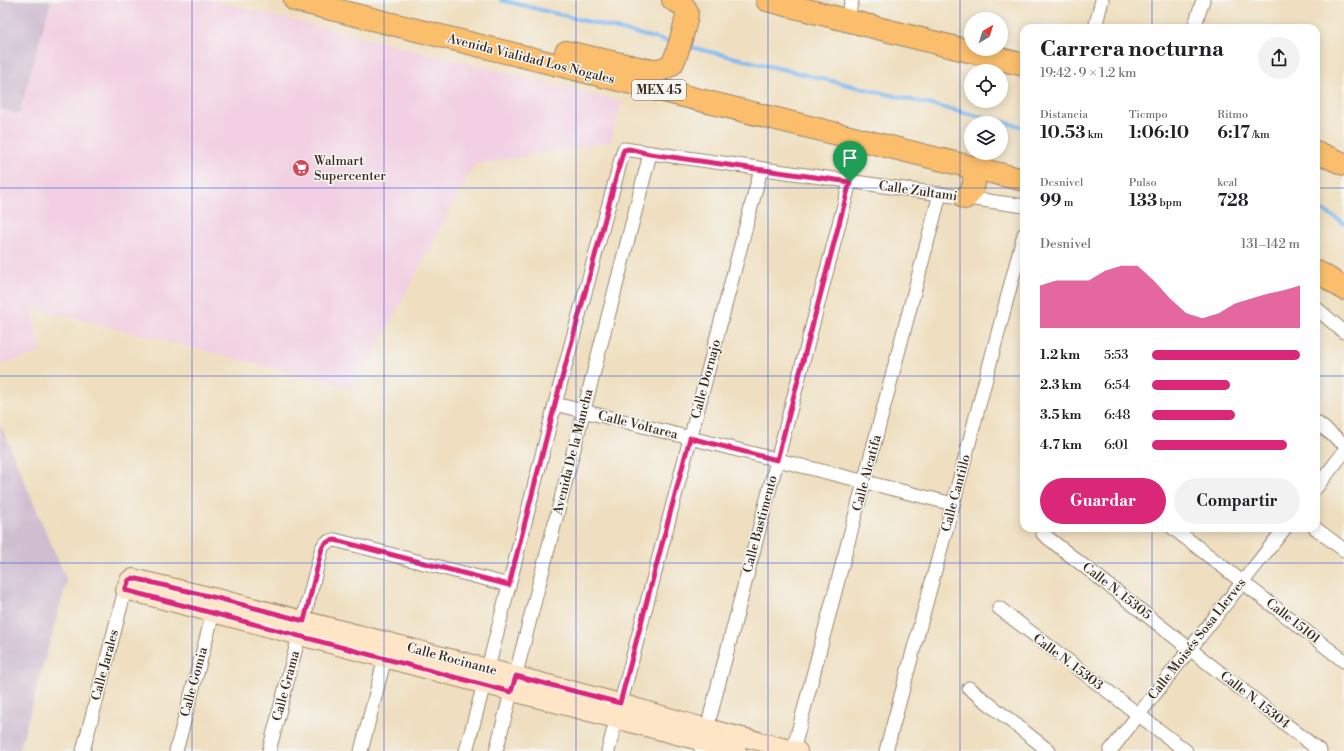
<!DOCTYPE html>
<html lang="es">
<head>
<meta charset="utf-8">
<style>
	body { margin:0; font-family:"Libre Bodoni",serif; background:#f2f2f2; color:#202124; height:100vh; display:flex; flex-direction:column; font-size:15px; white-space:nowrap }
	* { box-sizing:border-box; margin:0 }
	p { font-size:13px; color:#757577 }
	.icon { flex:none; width:22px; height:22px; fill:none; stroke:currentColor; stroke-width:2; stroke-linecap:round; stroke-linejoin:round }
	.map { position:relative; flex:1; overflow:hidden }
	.side { position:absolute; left:1020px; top:24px; width:300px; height:508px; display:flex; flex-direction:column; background:#fff; border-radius:12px; box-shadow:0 2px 10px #0003 }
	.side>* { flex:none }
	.needle { width:26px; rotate:38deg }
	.controls { position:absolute; left:964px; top:12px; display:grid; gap:8px }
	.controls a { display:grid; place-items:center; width:44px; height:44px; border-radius:50%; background:#fff; box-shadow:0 2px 10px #0003; font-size:20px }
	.pin { position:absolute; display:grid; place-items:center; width:34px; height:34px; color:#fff; margin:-41px -17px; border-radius:50% 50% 50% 0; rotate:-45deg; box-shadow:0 0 4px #0007 }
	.pin .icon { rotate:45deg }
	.round { display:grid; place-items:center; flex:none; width:42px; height:42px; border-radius:21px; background:#f2f2f2 }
	.head { display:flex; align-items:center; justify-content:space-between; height:68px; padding:0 20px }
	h1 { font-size:22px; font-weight:700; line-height:30px }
	.stats { display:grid; grid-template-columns:repeat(3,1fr); gap:6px; height:68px; padding:4px 20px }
	.stats div { display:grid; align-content:center }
	.stats b { font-size:17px; font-weight:700 }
	.stats small { font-size:11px; font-weight:400 }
	.stats p { font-size:11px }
	.chart { height:112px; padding:8px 20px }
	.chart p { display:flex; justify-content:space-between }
	.chart svg { width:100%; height:72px; margin-top:4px; fill:#db2777; opacity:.7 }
	.action { display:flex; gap:8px; margin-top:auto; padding:8px 20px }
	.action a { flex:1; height:46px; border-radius:24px; background:#db2777; color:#fff; font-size:16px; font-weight:700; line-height:46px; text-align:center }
	.action a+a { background:#f2f2f2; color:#202124 }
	ul { padding:0 20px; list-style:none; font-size:13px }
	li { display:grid; grid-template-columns:64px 48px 1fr; align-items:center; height:30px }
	li i { height:10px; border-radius:5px; background:#db2777 }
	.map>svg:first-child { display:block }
	.built { fill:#f2cfe2 }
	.industrial { fill:#cfbdd0 }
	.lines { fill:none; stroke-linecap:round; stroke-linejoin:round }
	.stream { stroke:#80b9f1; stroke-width:4 }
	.street-casing { stroke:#95846f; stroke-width:15 }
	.secondary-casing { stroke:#95846f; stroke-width:20 }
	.highway-casing { stroke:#95846f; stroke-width:24 }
	.street { stroke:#fff; stroke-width:13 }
	.secondary { stroke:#fde5c5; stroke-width:18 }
	.highway { stroke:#fabe6d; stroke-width:22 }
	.route-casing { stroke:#fff; stroke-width:8 }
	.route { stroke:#db2777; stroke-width:5 }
	.grid { fill:none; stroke:#1d4ed8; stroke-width:1; stroke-opacity:0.55 }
	.labels { text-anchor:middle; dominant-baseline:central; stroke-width:3; stroke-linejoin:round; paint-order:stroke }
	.shield { fill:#f6f6f2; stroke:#73675e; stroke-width:1 }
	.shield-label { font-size:12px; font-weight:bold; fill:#3b2a1e }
	.street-label { font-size:13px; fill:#3b2a1e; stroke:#f6f6f2 }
	.poi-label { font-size:13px; fill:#3b2a1e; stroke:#f6f6f2; text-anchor:start }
</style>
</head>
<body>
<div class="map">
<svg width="1344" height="751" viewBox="0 0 1344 751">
	<rect width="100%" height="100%" fill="#f6f6f2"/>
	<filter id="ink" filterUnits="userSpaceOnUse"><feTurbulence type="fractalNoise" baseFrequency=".025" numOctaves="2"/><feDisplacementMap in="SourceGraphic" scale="8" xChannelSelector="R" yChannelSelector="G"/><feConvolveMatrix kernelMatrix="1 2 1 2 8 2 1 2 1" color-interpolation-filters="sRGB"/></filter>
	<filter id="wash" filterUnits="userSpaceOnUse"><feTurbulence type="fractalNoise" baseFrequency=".012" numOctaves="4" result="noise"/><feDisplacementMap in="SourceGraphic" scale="16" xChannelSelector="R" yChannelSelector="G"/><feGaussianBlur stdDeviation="0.9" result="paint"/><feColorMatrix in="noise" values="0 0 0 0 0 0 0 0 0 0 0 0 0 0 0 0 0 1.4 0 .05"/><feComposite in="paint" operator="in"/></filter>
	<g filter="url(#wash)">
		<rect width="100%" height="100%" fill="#efdfc0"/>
		<path class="built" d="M51,0h161l410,102 -12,40 -136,23 -119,224 -324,-82 11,45 -42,13v-256l19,5z"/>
		<g class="industrial">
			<path d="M0,0h51l-32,114 -19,-5z"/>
			<path d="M0,424l67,157 -48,170h-19z"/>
		</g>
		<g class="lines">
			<g class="stream">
				<path d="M501,0l173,43"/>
				<path d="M686,46l338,81"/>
				<path d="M1316,206l28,17"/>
			</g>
		</g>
	</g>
	<g filter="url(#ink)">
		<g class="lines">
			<g class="street-casing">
				<g id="street">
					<path d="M847,19l5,-19"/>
					<path d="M1095,28l7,-28"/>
					<path d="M1194,28l9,-28"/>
					<path d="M1316,308l28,24"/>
					<path d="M555,404l398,100"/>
					<path d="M1316,422l28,22"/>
					<path d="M1316,488l28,-36"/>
					<path d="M1173,528l171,133"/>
					<path d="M1315,528l29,22"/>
					<path d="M1043,534l277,217"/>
					<path d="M999,608l187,143"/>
					<path d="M969,688l80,63"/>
					<path d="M83,751l42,-161"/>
					<path d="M176,751l39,-145"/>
					<path d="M269,751l53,-203c3,-6 7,-7 13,-8l174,45"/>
					<path d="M361,751l26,-101"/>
					<path d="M466,751l18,-67 71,-280 68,-252 1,-3 400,57"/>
					<path d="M496,751l154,-597"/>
					<path d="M608,751l153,-582"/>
					<path d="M701,751l149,-569"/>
					<path d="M793,751l147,-557"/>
					<path d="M886,751l67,-247 71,-270"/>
					<path d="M1110,751l175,-223"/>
				</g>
			</g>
			<g class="secondary-casing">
				<path id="secondary" d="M737,751l-612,-161 4,-10 4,-2 84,20 172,44 231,61 87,25 91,23"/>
			</g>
			<g class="highway-casing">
				<g id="highway">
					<path d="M295,0l729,180"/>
					<path d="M767,0l257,65"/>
					<path d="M566,52l82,18c9,0 17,0 24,-6 4,-4 15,-45 15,-51 -1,-7 -8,-11 -14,-13"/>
					<path d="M1316,152l28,12"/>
					<path d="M965,198c11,-9 10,-18 8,-30"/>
					<path d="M1316,271l12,7 16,11"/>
				</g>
			</g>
			<use href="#street" class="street"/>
			<use href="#secondary" class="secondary"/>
			<use href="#highway" class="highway"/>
		</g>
	</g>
	<g class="lines" filter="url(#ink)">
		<g class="route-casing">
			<path id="route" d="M629,149l21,5 200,28 -73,278 -87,-22 -70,265 -104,-27 -5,16 -386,-102 4,-10 4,-2 84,20 87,23 18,-73c3,-6 7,-7 13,-8l174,45 46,-181 68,-252 1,-2z"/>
		</g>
		<use href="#route" class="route"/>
	</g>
	<path class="grid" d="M192,0v751M384,0v751M576,0v751M768,0v751M960,0v751M1152,0v28M0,188h1024M1316,188h28M0,376h1024M1316,376h28M1152,528v223M0,563h1344"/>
	<defs>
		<g id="supermarket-disc" transform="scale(0.9)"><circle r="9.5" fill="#d1495b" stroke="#f6f6f2"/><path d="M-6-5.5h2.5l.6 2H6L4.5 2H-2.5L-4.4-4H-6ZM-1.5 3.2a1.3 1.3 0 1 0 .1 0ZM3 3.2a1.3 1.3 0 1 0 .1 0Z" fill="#fff"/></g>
	</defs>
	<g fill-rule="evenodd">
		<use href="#supermarket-disc" x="301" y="168"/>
	</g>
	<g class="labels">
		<rect class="shield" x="632" y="80" width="54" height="20" rx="3"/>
		<g class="shield-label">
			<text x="659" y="90">MEX 45</text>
		</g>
		<g class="street-label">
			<text transform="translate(531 59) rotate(14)">Avenida Vialidad Los Nogales</text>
			<text transform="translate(918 191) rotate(8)">Calle Zultami</text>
			<text transform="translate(706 379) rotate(-75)">Calle Dornajo</text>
			<text transform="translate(638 425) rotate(14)">Calle Voltarea</text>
			<text transform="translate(573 452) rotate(-76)">Avenida De la Mancha</text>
			<text transform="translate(867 473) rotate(-75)">Calle Alcatifa</text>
			<text transform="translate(956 493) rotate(-75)">Calle Cantillo</text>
			<text transform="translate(760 524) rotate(-75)">Calle Bastimento</text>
			<text transform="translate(1117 591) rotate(38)">Calle N. 15305</text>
			<text transform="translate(1293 621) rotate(38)">Calle 15101</text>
			<text transform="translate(1197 639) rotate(-52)">Calle Moisés Sosa Llerves</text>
			<text transform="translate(452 659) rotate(15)">Calle Rocinante</text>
			<text transform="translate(1068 662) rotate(37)">Calle N. 15303</text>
			<text transform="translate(105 665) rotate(-75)">Calle Jarales</text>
			<text transform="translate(194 682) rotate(-75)">Calle Gomia</text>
			<text transform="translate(286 686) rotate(-75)">Calle Grama</text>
			<text transform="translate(1255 700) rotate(38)">Calle N. 15304</text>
		</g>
		<g class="poi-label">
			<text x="314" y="161">Walmart<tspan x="314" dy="15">Supercenter</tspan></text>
		</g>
	</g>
</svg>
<div class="controls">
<a><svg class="needle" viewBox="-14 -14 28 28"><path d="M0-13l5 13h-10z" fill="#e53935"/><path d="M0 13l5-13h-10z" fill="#757577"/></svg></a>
<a><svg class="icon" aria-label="locate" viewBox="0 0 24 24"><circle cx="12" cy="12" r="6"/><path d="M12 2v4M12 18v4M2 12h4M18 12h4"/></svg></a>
<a><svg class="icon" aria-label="layers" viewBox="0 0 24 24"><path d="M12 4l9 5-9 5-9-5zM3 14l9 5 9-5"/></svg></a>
</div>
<div class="pin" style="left:850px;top:182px;background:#1e9e55"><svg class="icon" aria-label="arrive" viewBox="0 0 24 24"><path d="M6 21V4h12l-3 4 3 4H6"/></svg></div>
<section class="side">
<div class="head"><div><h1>Carrera nocturna</h1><p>19:42 · 9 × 1.2 km</p></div><a class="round"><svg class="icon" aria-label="share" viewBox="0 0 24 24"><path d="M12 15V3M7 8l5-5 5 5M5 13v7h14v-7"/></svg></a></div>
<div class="stats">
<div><p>Distancia</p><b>10.53<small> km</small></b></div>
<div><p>Tiempo</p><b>1:06:10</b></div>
<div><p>Ritmo</p><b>6:17<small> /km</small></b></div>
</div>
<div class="stats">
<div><p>Desnivel</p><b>99<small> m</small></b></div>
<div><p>Pulso</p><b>133<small> bpm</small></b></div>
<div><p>kcal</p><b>728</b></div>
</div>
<div class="chart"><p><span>Desnivel</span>131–142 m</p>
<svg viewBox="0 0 160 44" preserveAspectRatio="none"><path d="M0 44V18L10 15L20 15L30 15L40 9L50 6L60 6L70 15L80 26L90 35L100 38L110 35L120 29L130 26L140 23L150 21L160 18V44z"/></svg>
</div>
<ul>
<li><b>1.2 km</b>5:53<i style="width:100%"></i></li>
<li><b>2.3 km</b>6:54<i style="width:53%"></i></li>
<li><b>3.5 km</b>6:48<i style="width:56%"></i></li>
<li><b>4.7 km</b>6:01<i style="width:91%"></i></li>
</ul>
<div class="action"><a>Guardar</a><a>Compartir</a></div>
</section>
</div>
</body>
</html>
